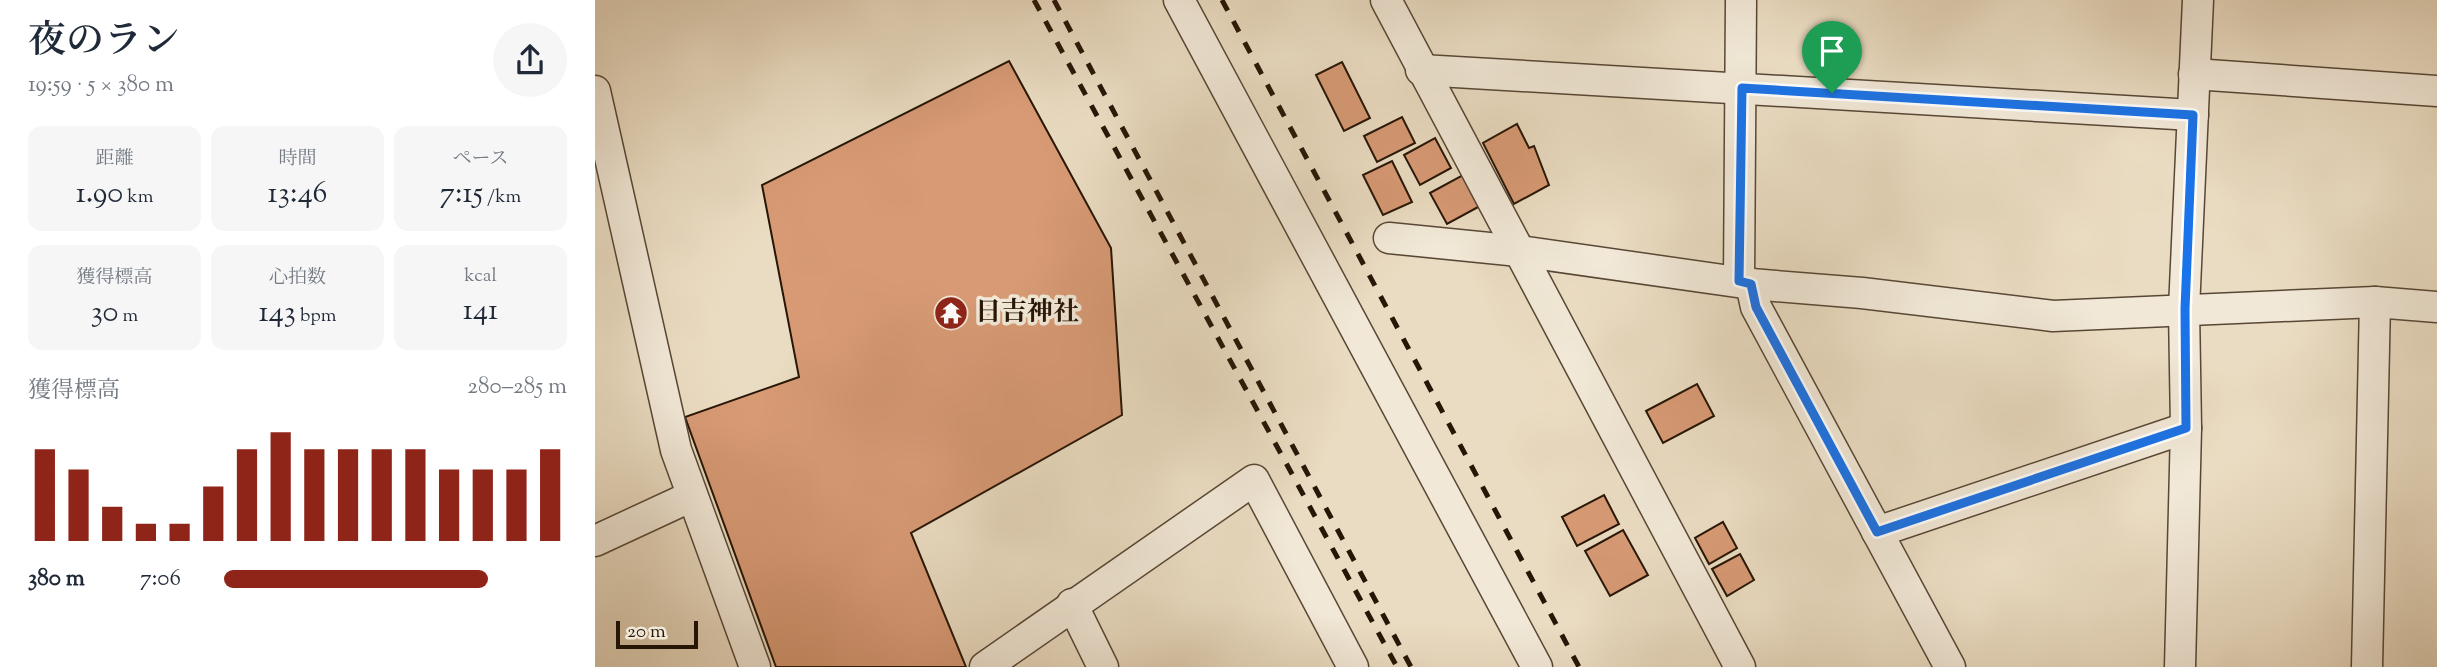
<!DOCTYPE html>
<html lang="ja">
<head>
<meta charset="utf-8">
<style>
	body { margin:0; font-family:"Sorts Mill Goudy","Noto Serif JP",serif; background:#f6f6f7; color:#1f2937; height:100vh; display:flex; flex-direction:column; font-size:26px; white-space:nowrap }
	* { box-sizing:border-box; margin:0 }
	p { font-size:23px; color:#747a83 }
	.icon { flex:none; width:38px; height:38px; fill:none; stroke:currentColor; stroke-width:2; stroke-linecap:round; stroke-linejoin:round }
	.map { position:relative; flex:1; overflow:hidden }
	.sheet { display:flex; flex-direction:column; background:#fff; width:595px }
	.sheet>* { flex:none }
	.scale { position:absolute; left:21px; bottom:18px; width:82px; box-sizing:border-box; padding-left:7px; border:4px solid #271506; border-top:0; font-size:19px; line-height:24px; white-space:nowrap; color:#271506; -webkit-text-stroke:5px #f1e8d7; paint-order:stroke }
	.pin { position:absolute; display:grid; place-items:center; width:60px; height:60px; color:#fff; margin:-72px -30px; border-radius:50% 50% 50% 0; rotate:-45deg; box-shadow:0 0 7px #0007 }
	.pin .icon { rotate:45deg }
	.round { display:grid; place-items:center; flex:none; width:74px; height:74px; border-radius:37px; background:#f6f6f7 }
	.summary { display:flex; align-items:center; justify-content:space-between; height:119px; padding:0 28px }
	h1 { font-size:38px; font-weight:600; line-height:52px }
	.metrics { display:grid; grid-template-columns:repeat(3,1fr); gap:10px; height:119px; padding:7px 28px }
	.metrics div { display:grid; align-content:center; border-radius:14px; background:#f6f6f7; text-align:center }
	.metrics b { font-size:30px; font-weight:600 }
	.metrics small { font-size:19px; font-weight:400 }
	.metrics p { font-size:19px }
	.chart { height:196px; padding:14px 28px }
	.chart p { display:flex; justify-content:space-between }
	.chart svg { width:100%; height:126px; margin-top:7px; stroke:#8f2418; stroke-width:6 }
	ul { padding:0 28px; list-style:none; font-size:23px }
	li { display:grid; grid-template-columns:112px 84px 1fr; align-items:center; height:52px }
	li i { height:18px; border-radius:9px; background:#8f2418 }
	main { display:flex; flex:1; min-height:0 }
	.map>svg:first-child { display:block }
	.building { fill:#d79a75; stroke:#271506; stroke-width:2 }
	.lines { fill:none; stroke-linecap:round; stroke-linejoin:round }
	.street-casing { stroke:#584735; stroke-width:33 }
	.street { stroke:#f1e8d7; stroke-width:30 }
	.rail { stroke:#271506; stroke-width:5; stroke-dasharray:12 12; stroke-linecap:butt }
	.route-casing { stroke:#fff; stroke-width:14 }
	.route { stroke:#1a73e8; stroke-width:9 }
	.labels { text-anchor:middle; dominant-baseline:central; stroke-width:7; stroke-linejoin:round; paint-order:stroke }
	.poi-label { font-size:26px; font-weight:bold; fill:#271506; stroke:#f1e8d7; text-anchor:start }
</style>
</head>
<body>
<main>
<section class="sheet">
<div class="summary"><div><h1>夜のラン</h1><p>19:59 · 5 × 380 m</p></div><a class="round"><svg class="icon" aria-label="share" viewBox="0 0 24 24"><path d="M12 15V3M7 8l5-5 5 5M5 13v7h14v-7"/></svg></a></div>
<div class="metrics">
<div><p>距離</p><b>1.90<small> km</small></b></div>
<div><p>時間</p><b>13:46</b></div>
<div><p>ペース</p><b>7:15<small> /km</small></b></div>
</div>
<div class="metrics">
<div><p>獲得標高</p><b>30<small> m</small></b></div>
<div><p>心拍数</p><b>143<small> bpm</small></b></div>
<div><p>kcal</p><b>141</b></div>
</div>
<div class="chart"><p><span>獲得標高</span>280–285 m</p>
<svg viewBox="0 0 160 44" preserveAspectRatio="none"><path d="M5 44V12M15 44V19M25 44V32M35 44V38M45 44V38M55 44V25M65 44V12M75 44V6M85 44V12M95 44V12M105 44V12M115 44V12M125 44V19M135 44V19M145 44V19M155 44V12"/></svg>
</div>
<ul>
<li><b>380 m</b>7:06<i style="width:77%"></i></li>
</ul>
</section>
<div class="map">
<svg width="1842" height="667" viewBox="0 0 1842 667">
	<rect width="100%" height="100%" fill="#eadcc2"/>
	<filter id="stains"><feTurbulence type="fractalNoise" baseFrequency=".00286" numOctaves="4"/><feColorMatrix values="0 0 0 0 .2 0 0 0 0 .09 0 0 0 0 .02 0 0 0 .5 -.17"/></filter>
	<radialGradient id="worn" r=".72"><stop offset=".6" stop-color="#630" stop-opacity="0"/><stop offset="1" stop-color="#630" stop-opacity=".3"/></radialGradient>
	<g class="building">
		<path d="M414,61l102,187 11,167 -211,118 55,134h-190l-91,-250 114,-40 -37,-192z"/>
		<path d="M747,62l28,56 -26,13 -28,-56z"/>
		<path d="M807,117l13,26 -38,19 -13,-26z"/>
		<path d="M922,124l12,24 5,-2 15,39 -35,19 -31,-61z"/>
		<path d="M840,138l16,30 -31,17 -16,-30z"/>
		<path d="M797,161l20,41 -29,13 -20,-40z"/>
		<path d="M868,175l17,31 -33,18 -17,-31z"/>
		<path d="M1102,384l17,32 -51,27 -17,-32z"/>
		<path d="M1009,495l15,29 -42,22 -15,-29z"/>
		<path d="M1128,522l14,26 -28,16 -14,-26z"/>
		<path d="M1028,530l25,45 -38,21 -25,-45z"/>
		<path d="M1145,554l14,26 -27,16 -15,-27z"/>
	</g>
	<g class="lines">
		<g class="street-casing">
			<g id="street">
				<path d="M584,0l358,667"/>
				<path d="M791,0l354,667"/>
				<path d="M826,70l772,45"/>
				<path d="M1599,74l243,17"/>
				<path d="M0,91l81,359 79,217"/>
				<path d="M794,238l130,13 232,33 111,9 191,23 322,-14 62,5"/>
				<path d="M1144,281l2,-281"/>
				<path d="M1156,284l5,23 194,360"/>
				<path d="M1282,532l309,-104"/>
				<path d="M0,541l97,-45"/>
				<path d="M477,604l31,63"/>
				<path d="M390,667l269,-187 99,187"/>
				<path d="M1585,667l6,-239 -2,-119 14,-309"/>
				<path d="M1772,667l8,-365"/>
			</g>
		</g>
		<use href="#street" class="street"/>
		<g class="rail">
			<path d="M439,0l363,667"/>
			<path d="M459,0l357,667"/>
			<path d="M627,0l357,667"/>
		</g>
	</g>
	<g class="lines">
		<g class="route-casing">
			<path id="route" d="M1147,88l451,27 -8,194 1,119 -309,104 -121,-225 -5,-23 -12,-3z"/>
		</g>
		<use href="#route" class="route"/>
	</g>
	<defs>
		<g id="temple-disc" transform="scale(1.75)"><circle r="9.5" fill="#8f2418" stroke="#f1e8d7"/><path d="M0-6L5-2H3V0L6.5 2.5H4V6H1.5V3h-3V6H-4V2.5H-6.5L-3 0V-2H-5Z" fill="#fff"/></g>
	</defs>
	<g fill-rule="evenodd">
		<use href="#temple-disc" x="356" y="313"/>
	</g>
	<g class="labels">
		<g class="poi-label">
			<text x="380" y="313">日吉神社</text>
		</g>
	</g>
	<rect width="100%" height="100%" filter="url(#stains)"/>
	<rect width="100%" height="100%" fill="url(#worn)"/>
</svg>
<div class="scale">20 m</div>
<div class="pin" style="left:1237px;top:93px;background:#1e9e55"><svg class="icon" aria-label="arrive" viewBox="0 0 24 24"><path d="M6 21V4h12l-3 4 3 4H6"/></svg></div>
</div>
</main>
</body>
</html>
